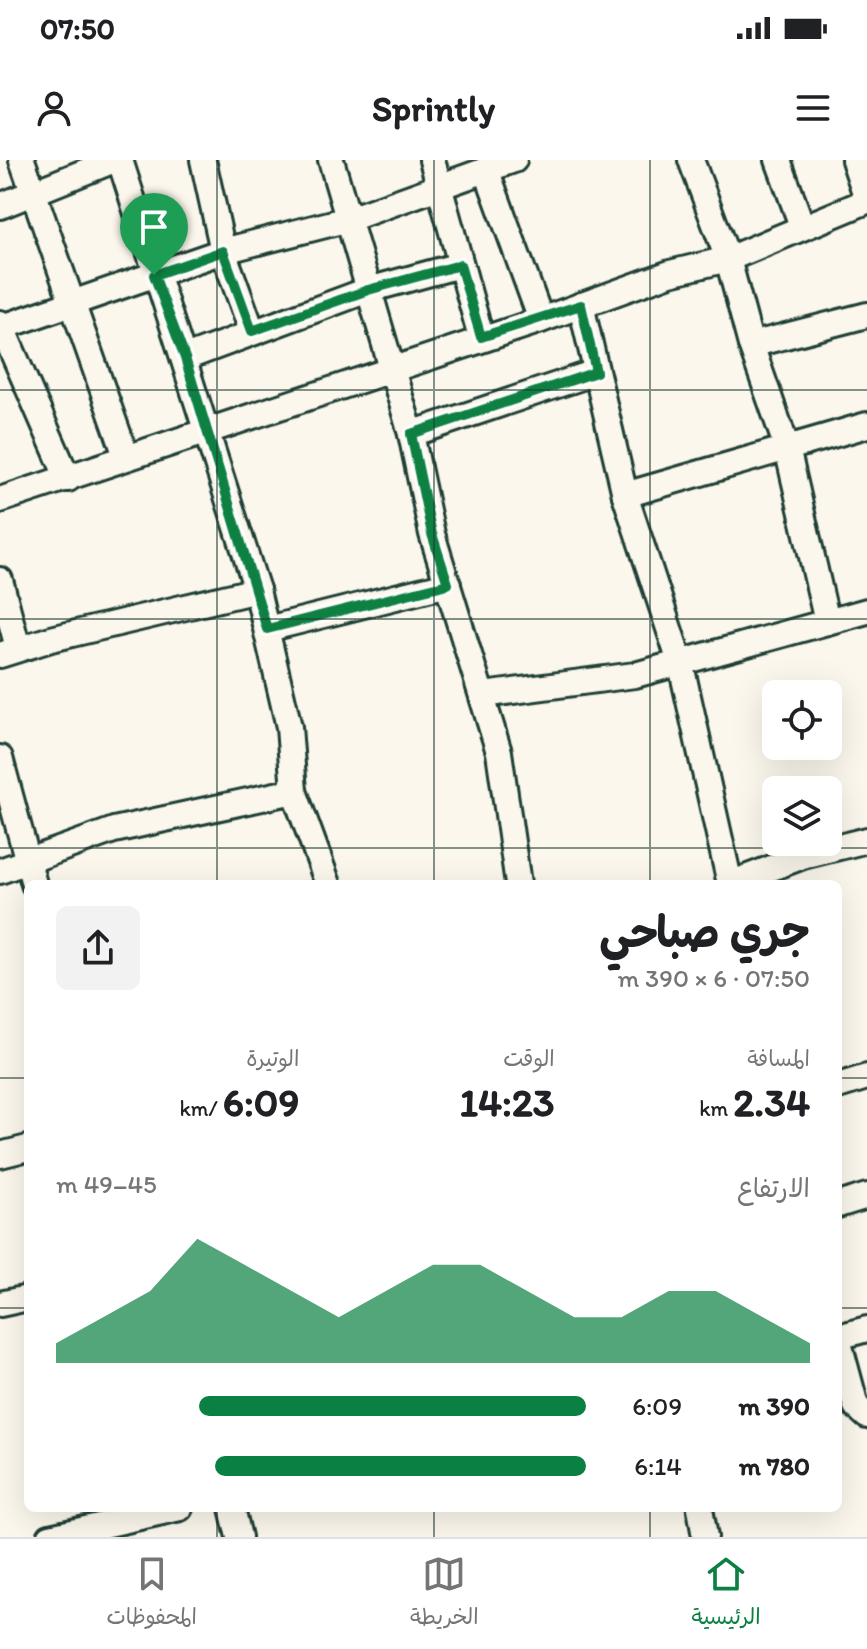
<!DOCTYPE html>
<html lang="ar">
<head>
<meta charset="utf-8">
<style>
	body { margin:0; font-family:Itim,"Playpen Sans Arabic",sans-serif; background:#f2f2f2; color:#202124; direction:rtl; height:100vh; display:flex; flex-direction:column; font-size:30px; white-space:nowrap }
	* { box-sizing:border-box; margin:0 }
	p { font-size:26px; color:#757577 }
	.icon { flex:none; width:44px; height:44px; fill:none; stroke:currentColor; stroke-width:2; stroke-linecap:round; stroke-linejoin:round }
	.map { position:relative; flex:1; overflow:hidden; direction:ltr }
	.drawer { position:absolute; left:24px; top:720px; width:818px; height:632px; display:flex; flex-direction:column; background:#fff; border-radius:12px; box-shadow:0 8px 32px #0002; direction:rtl }
	.drawer>* { flex:none }
	.controls { position:absolute; left:762px; top:520px; display:grid; gap:16px }
	.controls a { display:grid; place-items:center; width:80px; height:80px; border-radius:12px; background:#fff; box-shadow:0 8px 32px #0002; font-size:40px }
	.pin { position:absolute; display:grid; place-items:center; width:68px; height:68px; color:#fff; margin:-82px -34px; border-radius:50% 50% 50% 0; rotate:-45deg; box-shadow:0 0 8px #0007 }
	.pin .icon { rotate:45deg }
	.round { display:grid; place-items:center; flex:none; width:84px; height:84px; border-radius:12px; background:#f2f2f2 }
	.overview { display:flex; align-items:center; justify-content:space-between; height:136px; padding:0 32px }
	h1 { font-size:44px; font-weight:700; line-height:60px }
	.figures { display:grid; grid-template-columns:repeat(3,1fr); gap:12px; height:136px; padding:8px 32px }
	.figures div { display:grid; align-content:center }
	.figures b { font-size:40px; font-weight:700 }
	.figures small { font-size:22px; font-weight:400 }
	.figures p { font-size:22px }
	.chart { height:224px; padding:16px 32px }
	.chart p { display:flex; justify-content:space-between }
	.chart svg { width:100%; height:144px; margin-top:8px; fill:#0b8043; opacity:.7 }
	ul { padding:0 32px; list-style:none; font-size:26px }
	li { display:grid; grid-template-columns:128px 96px 1fr; align-items:center; height:60px }
	li i { height:20px; border-radius:10px; background:#0b8043 }
	.status { display:flex; justify-content:space-between; align-items:center; height:56px; padding:0 40px; background:#fff; direction:ltr }
	.status svg { height:22px; fill:currentColor }
	header { display:flex; justify-content:space-between; align-items:center; height:104px; padding:0 32px; background:#fff; font-size:36px; font-weight:700 }
	.tabs { display:flex; justify-content:space-around; align-items:center; height:112px; border-top:2px solid #e0e0e0; background:#fff; font-size:22px; color:#757577 }
	.tabs a { display:grid; justify-items:center; gap:4px }
	.tabs .active { color:#0b8043 }
	.map>svg:first-child { display:block }
	.lines { fill:none; stroke-linecap:round; stroke-linejoin:round }
	.minor-casing { stroke:#1f3d34; stroke-width:30 }
	.minor { stroke:#fbf7ec; stroke-width:24 }
	.route-casing { stroke:#fff; stroke-width:16 }
	.route { stroke:#0b8043; stroke-width:10 }
	.grid { fill:none; stroke:#1f3d34; stroke-width:2; stroke-opacity:0.55 }
</style>
</head>
<body>
<div class="status"><b>07:50</b><svg viewBox="0 0 49 12"><path d="M0 12V9h3v3zM5 12V6h3v6zM10 12V3h3v9zM15 12V0h3v12zM26 1h20v11H26zM47 4h2v5h-2z"/></svg></div>
<header><svg class="icon" aria-label="menu" viewBox="0 0 24 24"><path d="M4 6h16M4 12h16M4 18h16"/></svg>Sprintly<svg class="icon" aria-label="person" viewBox="0 0 24 24"><circle cx="12" cy="8" r="4"/><path d="M4 21q1-7 8-7t8 7"/></svg></header>
<div class="map">
<svg width="867" height="1377" viewBox="0 0 867 1377">
	<rect width="100%" height="100%" fill="#fbf7ec"/>
	<filter id="ink" filterUnits="userSpaceOnUse"><feTurbulence type="fractalNoise" baseFrequency=".0125" numOctaves="2"/><feDisplacementMap in="SourceGraphic" scale="16" xChannelSelector="R" yChannelSelector="G"/><feConvolveMatrix kernelMatrix="1 2 1 2 8 2 1 2 1" color-interpolation-filters="sRGB"/></filter>
	<g filter="url(#ink)">
		<g class="lines">
			<g class="minor-casing">
				<g id="minor">
					<path d="M22,0l104,296"/>
					<path d="M120,0l137,430 32,137 5,64 34,93"/>
					<path d="M203,0l20,91 29,80"/>
					<path d="M331,0l80,274 21,100 67,218 19,132"/>
					<path d="M432,0l49,177"/>
					<path d="M691,0l37,99 23,86 36,103 40,174"/>
					<path d="M778,0l24,66"/>
					<path d="M854,0l13,39"/>
					<path d="M486,9l55,151"/>
					<path d="M0,46l114,-46"/>
					<path d="M581,145l44,190 56,170 49,219 73,-28 64,-16"/>
					<path d="M0,163l68,156"/>
					<path d="M0,168l223,-77 126,-32 165,-59"/>
					<path d="M751,185l116,-30"/>
					<path d="M185,198l183,-68 92,-25"/>
					<path d="M411,274l185,-62"/>
					<path d="M625,335l242,-70"/>
					<path d="M0,340l541,-180 129,-47 58,-14 139,-58"/>
					<path d="M0,420l18,68"/>
					<path d="M267,469l181,-45"/>
					<path d="M0,495l51,-16 206,-49"/>
					<path d="M483,535l152,-20 232,-64"/>
					<path d="M0,598l34,126"/>
					<path d="M0,711l114,-41 180,-39"/>
					<path d="M838,926l29,-9"/>
					<path d="M0,995l28,-7"/>
					<path d="M838,1045l29,-9"/>
					<path d="M0,1144l28,-6"/>
					<path d="M838,1177l29,-8"/>
					<path d="M838,1179l18,67 11,10"/>
					<path d="M232,1348l7,29"/>
					<path d="M700,1348l5,29"/>
					<path d="M50,1377l130,-29"/>
				</g>
			</g>
			<use href="#minor" class="minor"/>
		</g>
	</g>
	<g class="lines" filter="url(#ink)">
		<g class="route-casing">
			<path id="route" d="M223,91l29,80 116,-41 92,-25 21,72 100,-32 15,67 -185,62 21,100 16,50 -181,45 -82,-271 -31,-83z"/>
		</g>
		<use href="#route" class="route"/>
	</g>
	<path class="grid" d="M217,0v724M434,0v724M650,0v724M0,230h867M0,459h867M0,688h867M0,918h28M838,918h29M0,1148h28M838,1148h29M217,1348v29M434,1348v29M650,1348v29"/>
</svg>
<div class="controls">
<a><svg class="icon" aria-label="locate" viewBox="0 0 24 24"><circle cx="12" cy="12" r="6"/><path d="M12 2v4M12 18v4M2 12h4M18 12h4"/></svg></a>
<a><svg class="icon" aria-label="layers" viewBox="0 0 24 24"><path d="M12 4l9 5-9 5-9-5zM3 14l9 5 9-5"/></svg></a>
</div>
<div class="pin" style="left:154px;top:115px;background:#1e9e55"><svg class="icon" aria-label="arrive" viewBox="0 0 24 24"><path d="M6 21V4h12l-3 4 3 4H6"/></svg></div>
<section class="drawer">
<div class="overview"><div><h1>جري صباحي</h1><p>07:50 · 6 × 390 m</p></div><a class="round"><svg class="icon" aria-label="share" viewBox="0 0 24 24"><path d="M12 15V3M7 8l5-5 5 5M5 13v7h14v-7"/></svg></a></div>
<div class="figures">
<div><p>المسافة</p><b>2.34<small> km</small></b></div>
<div><p>الوقت</p><b>14:23</b></div>
<div><p>الوتيرة</p><b>6:09<small> /km</small></b></div>
</div>
<div class="chart"><p><span>الارتفاع</span>45–49 m</p>
<svg viewBox="0 0 160 44" preserveAspectRatio="none"><path d="M0 44V38L10 30L20 22L30 6L40 14L50 22L60 30L70 22L80 14L90 14L100 22L110 30L120 30L130 22L140 22L150 30L160 38V44z"/></svg>
</div>
<ul>
<li><b>390 m</b>6:09<i style="width:73%"></i></li>
<li><b>780 m</b>6:14<i style="width:70%"></i></li>
</ul>
</section>
</div>
<nav class="tabs">
<a class="active"><svg class="icon" aria-label="home" viewBox="0 0 24 24"><path d="M3 11l9-7 9 7M6 9v11h12V9"/></svg>الرئيسية</a>
<a><svg class="icon" aria-label="map" viewBox="0 0 24 24"><path d="M3 6l6-2 6 2 6-2v14l-6 2-6-2-6 2zM9 4v14M15 6v14"/></svg>الخريطة</a>
<a><svg class="icon" aria-label="saved" viewBox="0 0 24 24"><path d="M7 4h10v16l-5-4-5 4z"/></svg>المحفوظات</a>
</nav>
</body>
</html>
